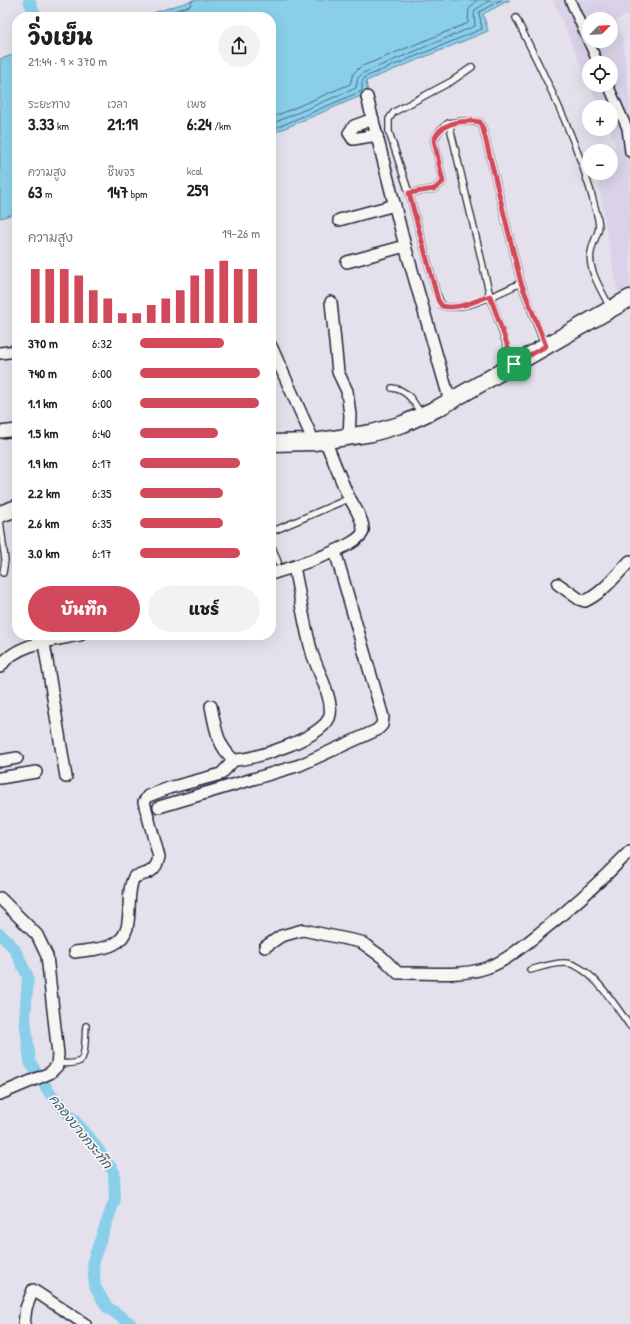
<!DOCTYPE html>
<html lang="th">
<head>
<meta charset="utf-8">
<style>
	body { margin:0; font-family:"Patrick Hand","Playpen Sans Thai",sans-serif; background:#f2f2f2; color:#202124; height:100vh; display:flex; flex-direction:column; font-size:15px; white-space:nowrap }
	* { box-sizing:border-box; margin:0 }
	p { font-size:13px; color:#757577 }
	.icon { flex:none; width:22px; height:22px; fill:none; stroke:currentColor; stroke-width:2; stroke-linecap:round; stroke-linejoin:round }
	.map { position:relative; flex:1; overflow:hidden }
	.side { position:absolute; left:12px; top:12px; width:264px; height:628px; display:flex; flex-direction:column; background:#fff; border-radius:16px; box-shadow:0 4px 16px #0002 }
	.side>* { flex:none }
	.needle { width:26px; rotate:65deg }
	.controls { position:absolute; left:582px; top:12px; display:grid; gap:8px }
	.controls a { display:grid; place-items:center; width:36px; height:36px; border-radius:50%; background:#fff; box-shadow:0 4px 16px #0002; font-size:20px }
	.pin { position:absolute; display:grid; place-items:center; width:34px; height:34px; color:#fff; margin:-17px; border-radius:8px; box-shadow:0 2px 6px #0006 }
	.round { display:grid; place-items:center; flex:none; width:42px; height:42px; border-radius:21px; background:#f2f2f2 }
	.head { display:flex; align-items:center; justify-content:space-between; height:68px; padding:0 16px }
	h1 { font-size:22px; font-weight:800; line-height:30px }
	.figures { display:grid; grid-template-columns:repeat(3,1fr); gap:6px; height:68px; padding:4px 16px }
	.figures div { display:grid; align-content:center }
	.figures b { font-size:17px; font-weight:800 }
	.figures small { font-size:11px; font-weight:400 }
	.figures p { font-size:11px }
	.chart { height:112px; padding:8px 16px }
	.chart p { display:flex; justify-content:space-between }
	.chart svg { width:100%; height:72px; margin-top:4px; stroke:#d1495b; stroke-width:6 }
	.cta { display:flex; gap:8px; margin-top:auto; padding:8px 16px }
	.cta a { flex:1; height:46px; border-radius:24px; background:#d1495b; color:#fff; font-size:16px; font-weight:800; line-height:46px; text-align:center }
	.cta a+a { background:#f2f2f2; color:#202124 }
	ul { padding:0 16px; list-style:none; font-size:13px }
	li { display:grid; grid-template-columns:64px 48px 1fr; align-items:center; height:30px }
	li i { height:10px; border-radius:5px; background:#d1495b }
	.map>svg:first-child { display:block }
	.built { fill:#d9d2e8; fill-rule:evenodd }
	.water { fill:#89cfea; stroke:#608aa4 }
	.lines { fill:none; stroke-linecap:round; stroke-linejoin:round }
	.shore { stroke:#4b6781; stroke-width:1 }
	.canal { stroke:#89cfea; stroke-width:12 }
	.service-casing { stroke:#22223b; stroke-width:8 }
	.pedestrian-casing { stroke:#22223b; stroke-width:12 }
	.minor-casing { stroke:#22223b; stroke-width:14 }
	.secondary-casing { stroke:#22223b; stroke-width:19 }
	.service { stroke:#f6f6f2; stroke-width:5.5 }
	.pedestrian { stroke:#f6f6f2; stroke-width:9 }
	.minor { stroke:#f6f6f2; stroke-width:11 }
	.secondary { stroke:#f6f6f2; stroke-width:16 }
	.route-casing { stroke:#fff; stroke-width:8 }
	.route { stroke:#d1495b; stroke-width:5 }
	.labels { text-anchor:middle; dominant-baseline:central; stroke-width:3.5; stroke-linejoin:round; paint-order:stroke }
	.water-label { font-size:13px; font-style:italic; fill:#415670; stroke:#f6f6f2 }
</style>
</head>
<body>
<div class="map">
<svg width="630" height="1324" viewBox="0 0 630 1324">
	<rect width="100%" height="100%" fill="#e5e1ec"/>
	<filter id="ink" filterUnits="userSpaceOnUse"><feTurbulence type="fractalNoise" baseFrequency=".025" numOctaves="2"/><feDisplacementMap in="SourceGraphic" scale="8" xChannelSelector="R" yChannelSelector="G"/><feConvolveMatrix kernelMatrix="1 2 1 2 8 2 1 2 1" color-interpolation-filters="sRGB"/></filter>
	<g filter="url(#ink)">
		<path class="built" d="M553,0h77v14l-14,6 7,19 7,65v184l-12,7 -21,-122h14v-22l-18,-1 23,-4 -7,-17h2v-22h-12l-9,-22h21v-22h-22v21zM589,19h22v22h-22z"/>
		<g class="water">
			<path d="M194,0h316l-27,14 5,17 -122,50 2,12 -97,41v-117h-131z"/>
			<path d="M17,54v159l-17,5v-159z"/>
		</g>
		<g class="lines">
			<g class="shore">
				<path d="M153,17l37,-11 3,-6"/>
				<path d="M271,118l79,-34 3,-10 7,-7 108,-44 1,-14 8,-9"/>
				<path d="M271,124l85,-36 2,-10 5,-5 112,-47 -1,-12 1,-4 15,-10"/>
				<path d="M271,130l91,-39v-10l3,-4 117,-48 -3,-17 22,-12"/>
			</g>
			<g class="canal">
				<path d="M29,0l7,17"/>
				<path d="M0,934l14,14 14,29 -3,41 5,44 19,30 40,45 25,35 1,27 -22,62 2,26 12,20 24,17"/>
			</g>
			<g class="service-casing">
				<g id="service">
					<path d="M516,18c31,63 63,124 80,193 7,25 -1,20 -5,41 -4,18 12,40 19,56"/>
					<path d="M472,67l-20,14 -58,31 -5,7v13l20,61 27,99 6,14c22,6 59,-14 79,-23l24,63"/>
					<path d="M409,193l25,-4 9,-7 -9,-42 6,-10 9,-7"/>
					<path d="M513,364l-23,-68 -41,-173 15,-2 16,1 3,7 38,154"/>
					<path d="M392,388c16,2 21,13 29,26"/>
					<path d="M0,520l5,40 -2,13"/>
					<path d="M271,532l79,-34"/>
					<path d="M271,544l7,18"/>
					<path d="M530,970c11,-3 23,-7 34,-7 26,0 52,44 66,63"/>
					<path d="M57,1063c7,0 17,2 23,-2 6,-4 5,-28 6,-35"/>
				</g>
			</g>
			<g class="pedestrian-casing">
				<g id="pedestrian">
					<path d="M570,0l28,63"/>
					<path d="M608,85l19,43 3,24"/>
				</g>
			</g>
			<g class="minor-casing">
				<g id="minor">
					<path d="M367,97l38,149 45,155"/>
					<path d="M373,119l-19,7 -5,7 4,6 24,-4"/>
					<path d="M339,220l56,-15"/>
					<path d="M347,262l58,-16"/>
					<path d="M331,302l7,70 9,19 3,24 -1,22"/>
					<path d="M271,346l43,96"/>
					<path d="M0,353l17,-2"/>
					<path d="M0,432l17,-2"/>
					<path d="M271,574c16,-5 91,-28 92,-43 1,-13 -12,-28 -17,-40 -7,-16 -14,-34 -21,-51"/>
					<path d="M558,584l21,15 6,2c18,-8 31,-26 45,-40"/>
					<path d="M44,643l22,134"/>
					<path d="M0,667c15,-24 55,-27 80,-32"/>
					<path d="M211,706c4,20 6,40 23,54 20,0 92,-23 96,-45 3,-17 -13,-46 -18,-62 -8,-28 -12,-58 -18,-86"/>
					<path d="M0,761l17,-3"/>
					<path d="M0,778l36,-6"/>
					<path d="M159,807l141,-42 77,-35 5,-5 1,-8 -48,-166"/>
					<path d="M0,898l37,37 10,21 11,98 -1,12 -7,7 -50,21"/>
					<path d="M265,947l16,-11 22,-6 58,12 21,15 16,16c28,-1 62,4 88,-5 18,-6 32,-18 46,-29 36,-28 67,-56 98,-88"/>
					<path d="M75,952c12,-2 29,-2 39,-8 24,-12 9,-46 20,-67 13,-3 22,-5 25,-20l-15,-55 4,-6 21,-8 52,-14 13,-14"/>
					<path d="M24,1324l2,-16 7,-18 52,34"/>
				</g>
			</g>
			<g class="secondary-casing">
				<g id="secondary">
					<path d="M271,443l43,-1 58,-9 31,-9 35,-16 192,-110"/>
					<path d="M0,514l17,-6"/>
				</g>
			</g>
			<use href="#service" class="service"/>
			<use href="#pedestrian" class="pedestrian"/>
			<use href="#minor" class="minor"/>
			<use href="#secondary" class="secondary"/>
		</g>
	</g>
	<g class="lines" filter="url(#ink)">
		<g class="route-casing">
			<path id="route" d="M474,121l6,1 3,7 38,154 25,63 -32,18 -24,-68c-15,5 -32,14 -48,10l-4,-6 -29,-107 25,-4 9,-7 -9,-42c6,-17 25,-19 40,-19z"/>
		</g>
		<use href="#route" class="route"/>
	</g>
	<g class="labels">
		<g class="water-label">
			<text transform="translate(81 1131) rotate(51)">คลองบางกระทึก</text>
		</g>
	</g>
</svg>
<div class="controls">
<a><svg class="needle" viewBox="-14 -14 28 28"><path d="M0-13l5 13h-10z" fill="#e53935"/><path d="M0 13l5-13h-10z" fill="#757577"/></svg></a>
<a><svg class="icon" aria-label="locate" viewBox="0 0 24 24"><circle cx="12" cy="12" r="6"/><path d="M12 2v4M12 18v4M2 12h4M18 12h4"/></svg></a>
<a>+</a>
<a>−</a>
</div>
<div class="pin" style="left:514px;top:364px;background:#1e9e55"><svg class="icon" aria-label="arrive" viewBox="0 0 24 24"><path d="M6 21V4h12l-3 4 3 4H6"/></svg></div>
<section class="side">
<div class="head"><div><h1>วิ่งเย็น</h1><p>21:44 · 9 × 370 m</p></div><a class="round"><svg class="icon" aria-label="share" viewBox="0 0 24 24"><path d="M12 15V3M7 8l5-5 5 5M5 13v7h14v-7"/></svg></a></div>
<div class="figures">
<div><p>ระยะทาง</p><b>3.33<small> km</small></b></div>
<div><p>เวลา</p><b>21:19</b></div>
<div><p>เพซ</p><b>6:24<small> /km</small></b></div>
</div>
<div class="figures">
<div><p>ความสูง</p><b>63<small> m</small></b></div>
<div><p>ชีพจร</p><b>147<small> bpm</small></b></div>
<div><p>kcal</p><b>259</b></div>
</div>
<div class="chart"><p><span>ความสูง</span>19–26 m</p>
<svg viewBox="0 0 160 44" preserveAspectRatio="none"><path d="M5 44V11M15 44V11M25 44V11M35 44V15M45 44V24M55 44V29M65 44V38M75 44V38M85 44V33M95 44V29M105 44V24M115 44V15M125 44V11M135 44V6M145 44V11M155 44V11"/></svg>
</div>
<ul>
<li><b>370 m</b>6:32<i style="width:70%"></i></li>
<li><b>740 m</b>6:00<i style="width:100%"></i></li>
<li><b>1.1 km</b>6:00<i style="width:99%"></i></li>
<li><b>1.5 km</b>6:40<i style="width:65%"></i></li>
<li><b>1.9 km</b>6:17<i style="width:83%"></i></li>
<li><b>2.2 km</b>6:35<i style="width:69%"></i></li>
<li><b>2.6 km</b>6:35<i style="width:69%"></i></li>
<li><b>3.0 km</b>6:17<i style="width:83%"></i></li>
</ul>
<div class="cta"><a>บันทึก</a><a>แชร์</a></div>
</section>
</div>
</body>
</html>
